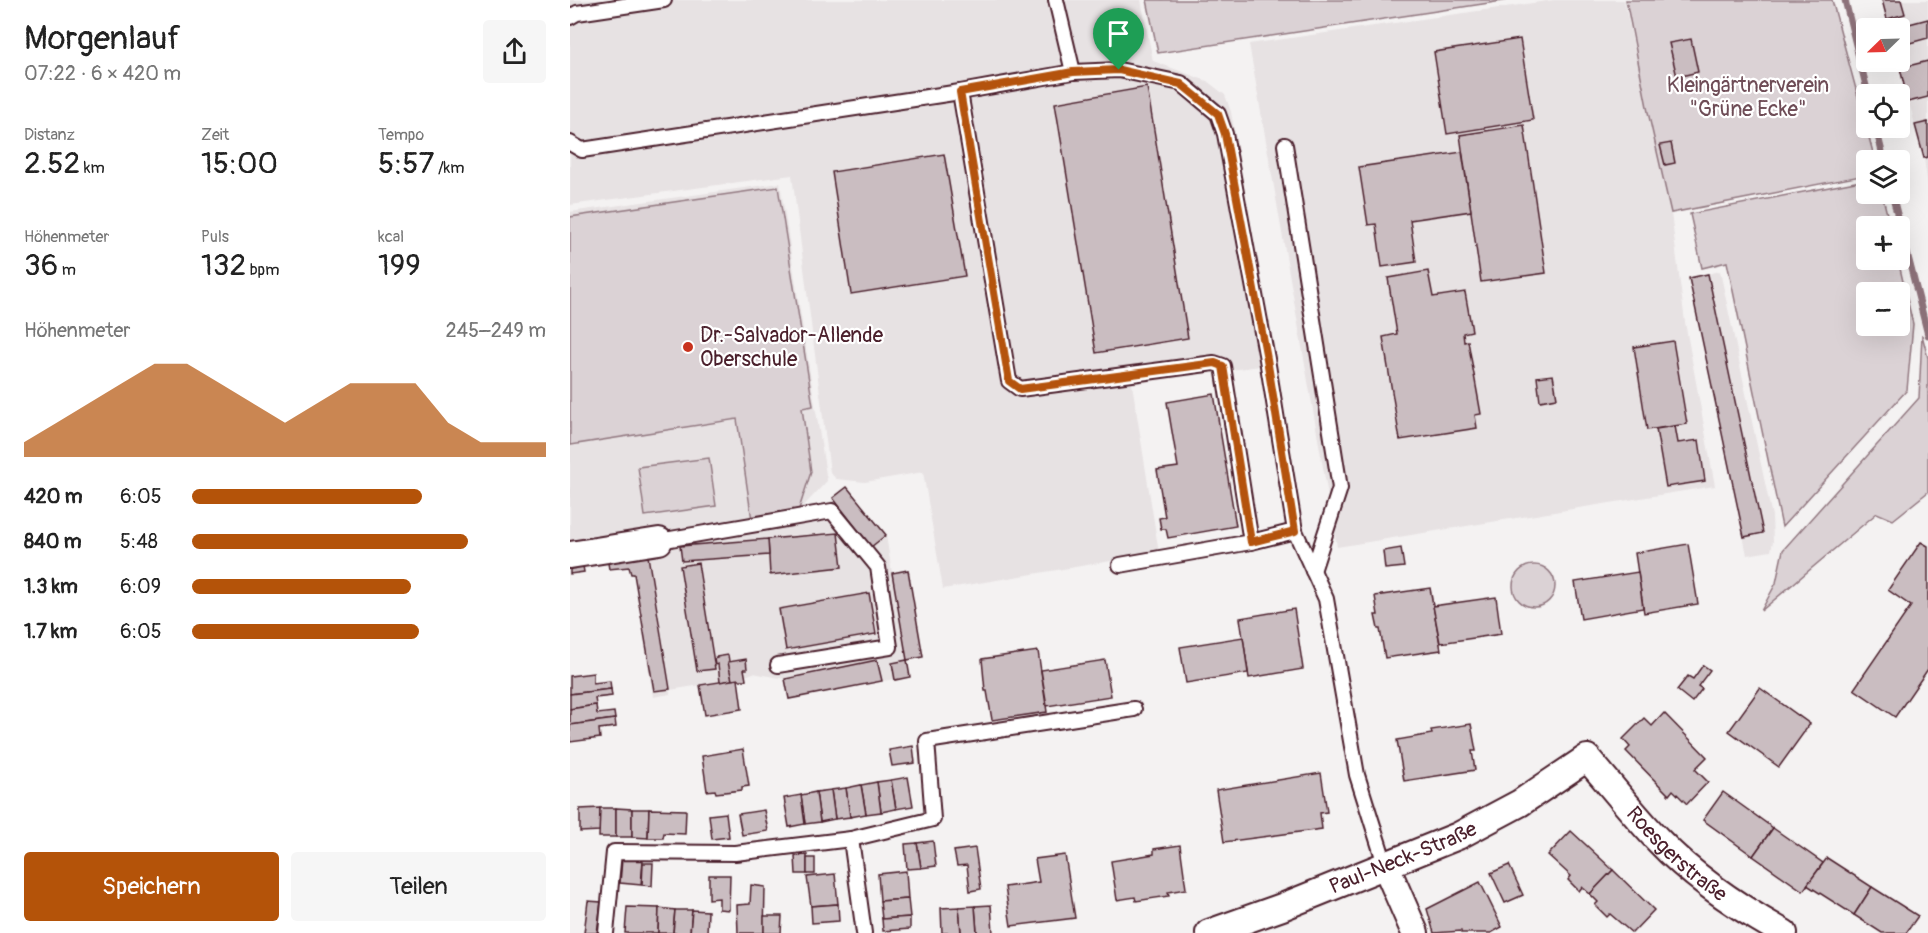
<!DOCTYPE html>
<html lang="de">
<head>
<meta charset="utf-8">
<style>
	body { margin:0; font-family:Pangolin,sans-serif; background:#f6f6f6; color:#222; height:100vh; display:flex; flex-direction:column; font-size:22px; white-space:nowrap }
	* { box-sizing:border-box; margin:0 }
	p { font-size:20px; color:#767676 }
	.icon { flex:none; width:33px; height:33px; fill:none; stroke:currentColor; stroke-width:2; stroke-linecap:round; stroke-linejoin:round }
	.map { position:relative; flex:1; overflow:hidden }
	.side { display:flex; flex-direction:column; background:#fff; width:570px }
	.side>* { flex:none }
	.needle { width:39px; rotate:247deg }
	.buttons { position:absolute; left:1286px; top:18px; display:grid; gap:12px }
	.buttons a { display:grid; place-items:center; width:54px; height:54px; border-radius:6px; background:#fff; box-shadow:0 6px 24px #0002; font-size:30px }
	.pin { position:absolute; display:grid; place-items:center; width:51px; height:51px; color:#fff; margin:-62px -26px; border-radius:50% 50% 50% 0; rotate:-45deg; box-shadow:0 0 6px #0007 }
	.pin .icon { rotate:45deg }
	.round { display:grid; place-items:center; flex:none; width:63px; height:63px; border-radius:6px; background:#f6f6f6 }
	.overview { display:flex; align-items:center; justify-content:space-between; height:102px; padding:0 24px }
	h1 { font-size:33px; font-weight:600; line-height:45px }
	.figures { display:grid; grid-template-columns:repeat(3,1fr); gap:9px; height:102px; padding:6px 24px }
	.figures div { display:grid; align-content:center }
	.figures b { font-size:30px; font-weight:600 }
	.figures small { font-size:16px; font-weight:400 }
	.figures p { font-size:16px }
	.chart { height:168px; padding:12px 24px }
	.chart p { display:flex; justify-content:space-between }
	.chart svg { width:100%; height:108px; margin-top:6px; fill:#b45309; opacity:.7 }
	.cta { display:flex; gap:12px; margin-top:auto; padding:12px 24px }
	.cta a { flex:1; height:69px; border-radius:6px; background:#b45309; color:#fff; font-size:24px; font-weight:600; line-height:69px; text-align:center }
	.cta a+a { background:#f6f6f6; color:#222 }
	ul { padding:0 24px; list-style:none; font-size:20px }
	li { display:grid; grid-template-columns:96px 72px 1fr; align-items:center; height:45px }
	li i { height:15px; border-radius:8px; background:#b45309 }
	main { display:flex; flex:1; min-height:0 }
	.map>svg:first-child { display:block }
	.built { fill:#e7e2e3 }
	.green { fill:#dbd2d5; stroke:#927880; stroke-width:1.5; fill-rule:evenodd }
	.lines { fill:none; stroke-linecap:round; stroke-linejoin:round }
	.stream { stroke:#8d727a; stroke-width:7 }
	.building { fill:#cabdc1; stroke:#4a1f2b; stroke-width:1.5 }
	.service-casing { stroke:#4a1f2b; stroke-width:18 }
	.minor-casing { stroke:#4a1f2b; stroke-width:30 }
	.service { stroke:#fff; stroke-width:14 }
	.minor { stroke:#fff; stroke-width:26 }
	.route-casing { stroke:#fff; stroke-width:12 }
	.route { stroke:#b45309; stroke-width:8 }
	.poi-dot { fill:#c8321e; stroke:#fff; stroke-width:2 }
	.labels { text-anchor:middle; dominant-baseline:central; stroke-width:4.5; stroke-linejoin:round; paint-order:stroke }
	.park-label { font-size:21px; fill:#6e4c56; stroke:#fff }
	.poi-label { font-size:21px; fill:#4a1f2b; stroke:#fff; text-anchor:start }
	.street-label { font-size:21px; fill:#4a1f2b; stroke:#fff }
</style>
</head>
<body>
<main>
<section class="side">
<div class="overview"><div><h1>Morgenlauf</h1><p>07:22 · 6 × 420 m</p></div><a class="round"><svg class="icon" aria-label="share" viewBox="0 0 24 24"><path d="M12 15V3M7 8l5-5 5 5M5 13v7h14v-7"/></svg></a></div>
<div class="figures">
<div><p>Distanz</p><b>2.52<small> km</small></b></div>
<div><p>Zeit</p><b>15:00</b></div>
<div><p>Tempo</p><b>5:57<small> /km</small></b></div>
</div>
<div class="figures">
<div><p>Höhenmeter</p><b>36<small> m</small></b></div>
<div><p>Puls</p><b>132<small> bpm</small></b></div>
<div><p>kcal</p><b>199</b></div>
</div>
<div class="chart"><p><span>Höhenmeter</span>245–249 m</p>
<svg viewBox="0 0 160 44" preserveAspectRatio="none"><path d="M0 44V38L10 30L20 22L30 14L40 6L50 6L60 14L70 22L80 30L90 22L100 14L110 14L120 14L130 30L140 38L150 38L160 38V44z"/></svg>
</div>
<ul>
<li><b>420 m</b>6:05<i style="width:65%"></i></li>
<li><b>840 m</b>5:48<i style="width:78%"></i></li>
<li><b>1.3 km</b>6:09<i style="width:62%"></i></li>
<li><b>1.7 km</b>6:05<i style="width:64%"></i></li>
</ul>
<div class="cta"><a>Speichern</a><a>Teilen</a></div>
</section>
<div class="map">
<svg width="1358" height="933" viewBox="0 0 1358 933">
	<rect width="100%" height="100%" fill="#f4f2f2"/>
	<filter id="ink" filterUnits="userSpaceOnUse"><feTurbulence type="fractalNoise" baseFrequency=".0167" numOctaves="2"/><feDisplacementMap in="SourceGraphic" scale="12" xChannelSelector="R" yChannelSelector="G"/><feConvolveMatrix kernelMatrix="1 2 1 2 8 2 1 2 1" color-interpolation-filters="sRGB"/></filter>
	<g filter="url(#ink)">
		<g class="built">
			<path d="M0,0h571l12,61 54,20 18,14 6,17 43,252 -142,20 27,169 -216,36 -20,-117 -58,10 -29,-3 -6,-7 -38,-297 -222,30z"/>
			<path d="M984,0h70l47,213 14,109 30,164 -378,61 -88,-503z"/>
			<path d="M1311,0h47v186l-4,-28 -26,-96 1,-34h-10z"/>
			<path d="M210,183l47,298 -29,31 -228,37v-337z"/>
			<path d="M1150,271l52,245 1,25 -2,10 -24,4 -58,-277z"/>
			<path d="M277,487l39,48 6,38 16,-3 15,87 -16,3 3,17 -28,4 -93,18 -4,-20 -32,-6 -15,6 -68,11v4l-17,3 -23,-147 191,-34 12,-18z"/>
		</g>
		<g class="green">
			<path d="M577,0h362l-351,53z"/>
			<path d="M1056,0h206l43,160h-9v15l-195,38 -23,-101z"/>
			<path d="M1296,180v14h16l8,32h-24v34h32l15,64 -6,66 -125,137 -55,-265 -25,6 -12,-54zM1329,292v34h-33v-34z"/>
			<path d="M208,187l35,219 -11,2 9,64 -13,40 -46,8 -15,-101 -167,26v-228z"/>
			<path d="M1352,335l6,23v134l-35,28 -16,-7 -116,98 15,-28 7,-33 136,-152z"/>
			<path d="M139,458l7,48 -71,10 -7,-49z"/>
			<circle cx="964" cy="586" r="21"/>
		</g>
		<g class="lines">
			<g class="stream">
				<path d="M1275,0l23,94"/>
				<path d="M1306,128l8,32"/>
				<path d="M1322,194l36,141"/>
			</g>
		</g>
		<g class="building">
			<path d="M1312,0h19l4,14 -18,5z"/>
			<path d="M1358,19v19l-29,8v-18h-5z"/>
			<path d="M950,39l13,81 -86,14 -13,-82z"/>
			<path d="M1121,39l7,33 -21,5 -8,-34z"/>
			<path d="M1358,61v36l-20,5 -8,-34z"/>
			<path d="M577,87l41,251 -92,15 -41,-250z"/>
			<path d="M1358,122v35l-4,1 -9,-33z"/>
			<path d="M954,125l22,148 -65,9 -21,-147z"/>
			<path d="M1101,143l4,20 -10,2 -5,-20z"/>
			<path d="M892,152l9,59 -61,9 6,42 -34,5 -6,-43 -8,1 -9,-58z"/>
			<path d="M374,154l21,122 -114,18 -19,-122z"/>
			<path d="M858,271l5,26 32,-5 7,39 -9,2 1,9 4,-1 13,73 -6,1 2,13 -77,12 -17,-103 14,-3 -9,-56z"/>
			<path d="M1138,274l55,259 -19,4 -55,-259z"/>
			<path d="M1103,341l14,83 -40,6 -13,-83z"/>
			<path d="M983,375l4,23 -17,3 -3,-24z"/>
			<path d="M644,394l22,132 -68,12 -2,-9h-5l-2,-11 6,-1 -8,-47 21,-3 -11,-65z"/>
			<path d="M1105,426l3,17 21,-3 6,41 -39,6 -10,-58z"/>
			<path d="M277,487l39,48 -15,12 -38,-49z"/>
			<path d="M268,533l4,34 -72,8 -2,-36z"/>
			<path d="M198,539l1,16 -87,6 -2,-15z"/>
			<path d="M1351,542l7,4v123l-33,48 -41,-28 57,-83 -23,-16z"/>
			<path d="M1118,544l10,60 -54,9 -9,-60z"/>
			<path d="M831,548l3,19 -19,2 -2,-18z"/>
			<path d="M77,550l23,139 -16,2 -20,-117h-3l-2,-7 -20,2 -2,-12z"/>
			<path d="M12,560l2,12 -14,2v-12z"/>
			<path d="M128,563l17,106 -18,2 -17,-105z"/>
			<path d="M338,570l15,87 -16,3 -15,-87z"/>
			<path d="M1068,572l5,36 -62,11 -6,-37z"/>
			<path d="M860,588l11,62 -56,8 -5,-29h-2l-3,-14h3l-3,-19z"/>
			<path d="M299,593l7,41 -90,16 -7,-41z"/>
			<path d="M926,597l5,37 -61,9 -7,-37z"/>
			<path d="M724,609l9,60 -54,9 -9,-60z"/>
			<path d="M673,637l5,36 -62,10 -6,-36z"/>
			<path d="M468,651l9,61 -55,8 -5,-29h-2l-3,-32z"/>
			<path d="M158,655l4,25 -12,2 -2,-18 -3,1 -1,-6 3,-1 -1,-1z"/>
			<path d="M176,659l1,10h-3l2,11h-14l-4,-18z"/>
			<path d="M307,660l5,21 -93,18 -4,-20z"/>
			<path d="M337,660l3,17 -15,3 -3,-17z"/>
			<path d="M535,660l6,36 -64,10 -6,-36z"/>
			<path d="M1133,665l7,5 -12,16 4,3 -10,13 -15,-12 11,-14 5,3z"/>
			<path d="M23,673v10l17,-2 1,8 -41,5v-18z"/>
			<path d="M168,679l4,30 -37,6 -5,-30z"/>
			<path d="M1190,688l50,36 -31,43 -50,-36z"/>
			<path d="M41,689l1,7 -17,2 1,7 -26,4v-15z"/>
			<path d="M26,705l1,9 17,-2 1,7 -45,6v-16z"/>
			<path d="M1094,713l43,44 -12,12 13,13 -21,22 -14,-14 -4,5 -43,-44 4,-4 -7,-8 21,-21 8,8z"/>
			<path d="M45,719l1,8 -17,2 1,9 -30,4v-17z"/>
			<path d="M901,724l5,27h-4l3,19 -71,11 -7,-41 35,-6 -1,-4z"/>
			<path d="M343,746l2,17 -23,3 -3,-16z"/>
			<path d="M173,749l6,37 -7,1v3l-26,3 -1,-3 -8,1 -5,-35z"/>
			<path d="M751,773l6,39 -7,1 2,16 -98,13 -8,-52z"/>
			<path d="M338,777l5,29 -17,3 -5,-29z"/>
			<path d="M321,780l5,29 -15,3 -4,-30z"/>
			<path d="M307,782l4,30 -15,2 -5,-29z"/>
			<path d="M291,785l5,29 -16,3 -4,-29z"/>
			<path d="M276,788l4,29 -15,2 -4,-29z"/>
			<path d="M261,790l4,29 -15,3 -4,-30z"/>
			<path d="M246,792l4,30 -15,2 -4,-29z"/>
			<path d="M1153,792l50,36 -20,28 -50,-36z"/>
			<path d="M231,795l4,29 -16,3 -5,-29z"/>
			<path d="M30,808v23l-20,1v-23z"/>
			<path d="M30,808h16v29h-17z"/>
			<path d="M46,808l16,1v28h-16z"/>
			<path d="M62,809h17l-1,29 -16,-1z"/>
			<path d="M79,809l37,1 -1,24 -21,-1 -1,5h-15z"/>
			<path d="M194,810l4,21 -26,4 -4,-21z"/>
			<path d="M156,813l3,24 -17,2 -3,-24z"/>
			<path d="M1203,828l50,35 -20,28 -50,-35z"/>
			<path d="M1001,831l42,39 -23,24 -8,-7 -3,4 -11,-11 3,-4 -23,-21z"/>
			<path d="M363,841l3,25 -15,2 -4,-25z"/>
			<path d="M347,843l4,25 -14,1 -2,-25z"/>
			<path d="M610,845l6,44 -18,3 1,4 -33,5 -1,-4 -18,3 -6,-39 43,-7v-5z"/>
			<path d="M405,848l6,41 -11,2 -3,-26 -10,1 -3,-15z"/>
			<path d="M237,855v19h-11l-1,-18z"/>
			<path d="M495,855l10,63 -64,8 -6,-39 34,-5 -4,-23z"/>
			<rect x="237" y="858" width="8" height="16"/>
			<path d="M1257,858l45,29 -18,28 -47,-30z"/>
			<path d="M52,859l21,1 -2,25 -21,-2z"/>
			<path d="M73,863h10l-1,23 -10,-1z"/>
			<path d="M939,865l14,30 -18,8 -14,-30z"/>
			<path d="M1043,870l41,40 -22,23 -22,-19 -3,3 -12,-12 3,-3 -8,-8z"/>
			<path d="M336,871l2,28 -28,2 -2,-27z"/>
			<path d="M265,874l3,30 -27,2 -4,-29z"/>
			<path d="M139,875h21l-1,35 -10,-1v-11l-10,1z"/>
			<path d="M910,882l22,45 -11,6h-30v-2l-27,2 -7,-24z"/>
			<path d="M181,885l14,2 -1,46h-26l-1,-28 13,-1z"/>
			<path d="M1302,887l46,29 -12,17h-24l-28,-18z"/>
			<path d="M338,899l2,18 -28,2 -2,-18z"/>
			<path d="M18,901l13,1 -4,31h-13z"/>
			<path d="M268,904l1,17 -27,2 -1,-17z"/>
			<path d="M421,905l2,28h-16l-2,-27z"/>
			<path d="M405,906l2,27h-16l-2,-26z"/>
			<path d="M57,907l32,1 -1,25h-33z"/>
			<path d="M389,907l2,26h-19l-1,-25z"/>
			<path d="M89,908l16,2 -2,23h-15z"/>
			<path d="M105,910h17l-2,23h-17z"/>
			<path d="M122,910l16,1 -1,22h-17z"/>
			<path d="M194,916h18l-1,17h-17z"/>
			<path d="M340,917v12l-27,2 -1,-12z"/>
		</g>
		<g class="lines">
			<g class="service-casing">
				<g id="service">
					<path d="M486,0l17,72"/>
					<path d="M0,17l7,-4 87,-13"/>
					<path d="M390,92l49,289 11,8 194,-26 9,3 28,176 44,-11"/>
					<path d="M0,143l12,7 378,-58 113,-20 46,-2 62,13 37,31 7,20 42,225 28,172 31,68 31,176 28,89"/>
					<path d="M715,145l55,343 -27,83"/>
					<path d="M89,541l173,-30 46,56 12,80 -112,18"/>
					<path d="M550,565l131,-23"/>
					<path d="M281,839l13,94"/>
					<path d="M36,933l8,-81 121,1 116,-14 82,-20 -6,-78 207,-32"/>
				</g>
			</g>
			<g class="minor-casing">
				<g id="minor">
					<path d="M0,555l89,-14"/>
					<path d="M815,864l30,69"/>
					<path id="s1" d="M639,933l73,-26 176,-71 62,-33 67,-45c24,27 47,57 72,83 36,38 80,67 125,92"/>
				</g>
			</g>
			<use href="#service" class="service"/>
			<use href="#minor" class="minor"/>
		</g>
	</g>
	<g class="lines" filter="url(#ink)">
		<g class="route-casing">
			<path id="route" d="M549,70l62,14 37,30 7,20 42,225 28,172 -44,11 -28,-176 -8,-3 -195,26 -11,-8 -49,-289 113,-20z"/>
		</g>
		<use href="#route" class="route"/>
	</g>
	<circle class="poi-dot" cx="118" cy="347" r="6"/>
	<g class="labels">
		<g class="park-label">
			<text x="1178" y="85">Kleingärtnerverein<tspan x="1178" dy="24">"Grüne Ecke"</tspan></text>
		</g>
		<g class="poi-label">
			<text x="130" y="335">Dr.-Salvador-Allende<tspan x="130" dy="24">Oberschule</tspan></text>
		</g>
		<g class="street-label">
			<text stroke="none"><textPath href="#s1" startOffset="550">Roesgerstraße</textPath></text>
			<text stroke="none"><textPath href="#s1" startOffset="208">Paul-Neck-Straße</textPath></text>
		</g>
	</g>
</svg>
<div class="buttons">
<a><svg class="needle" viewBox="-14 -14 28 28"><path d="M0-13l5 13h-10z" fill="#e53935"/><path d="M0 13l5-13h-10z" fill="#767676"/></svg></a>
<a><svg class="icon" aria-label="locate" viewBox="0 0 24 24"><circle cx="12" cy="12" r="6"/><path d="M12 2v4M12 18v4M2 12h4M18 12h4"/></svg></a>
<a><svg class="icon" aria-label="layers" viewBox="0 0 24 24"><path d="M12 4l9 5-9 5-9-5zM3 14l9 5 9-5"/></svg></a>
<a>+</a>
<a>−</a>
</div>
<div class="pin" style="left:549px;top:70px;background:#1e9e55"><svg class="icon" aria-label="arrive" viewBox="0 0 24 24"><path d="M6 21V4h12l-3 4 3 4H6"/></svg></div>
</div>
</main>
</body>
</html>
